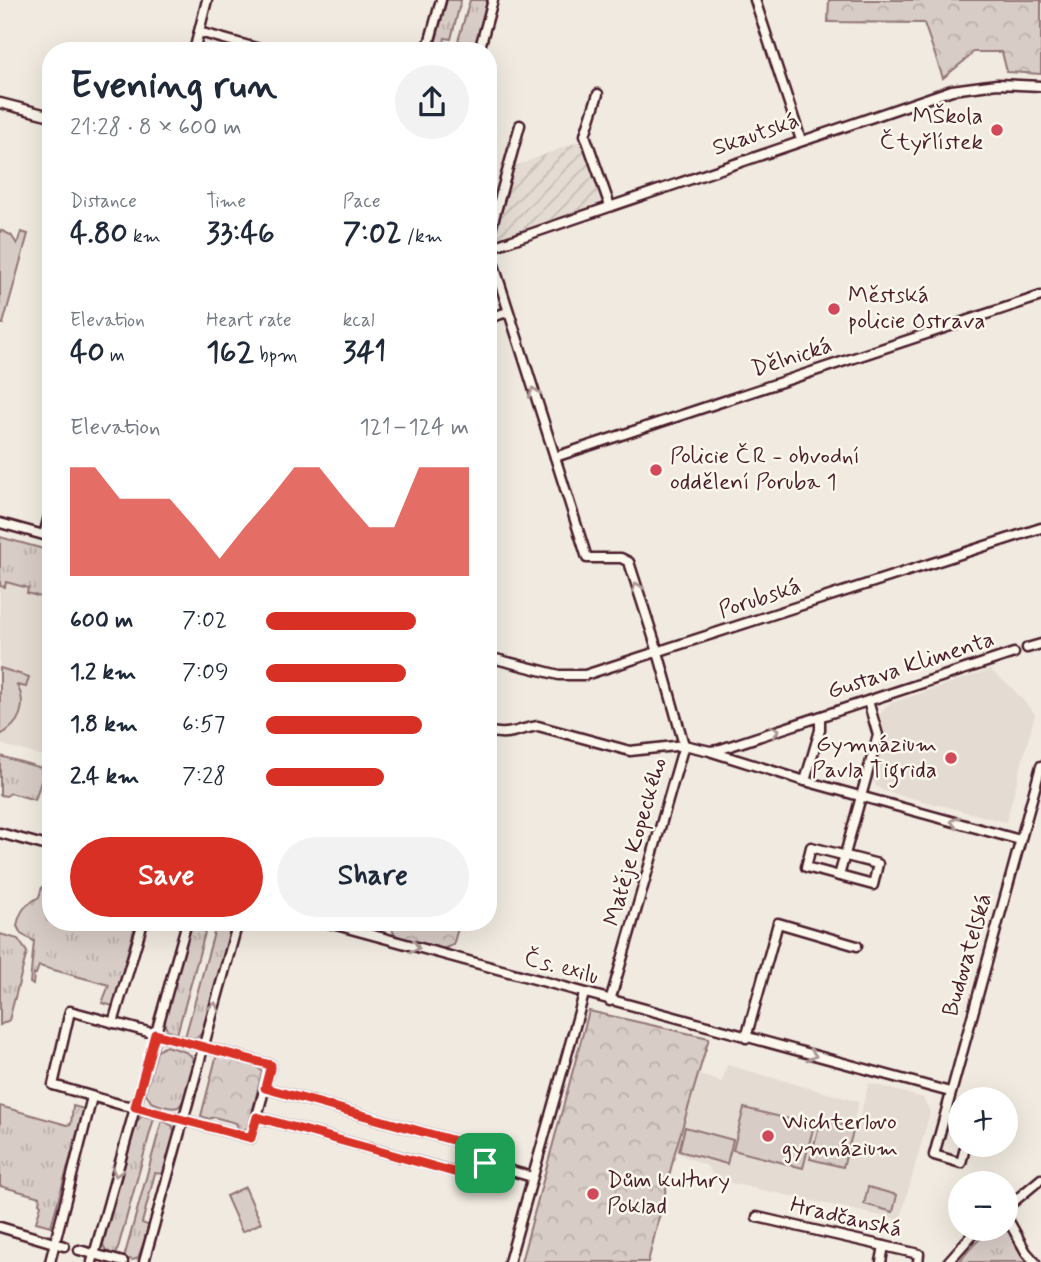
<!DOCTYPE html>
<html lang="en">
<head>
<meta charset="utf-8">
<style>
	body { margin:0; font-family:Mynerve,sans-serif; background:#f2f2f3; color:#1f2937; height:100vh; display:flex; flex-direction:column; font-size:26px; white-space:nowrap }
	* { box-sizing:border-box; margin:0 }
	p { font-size:23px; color:#747a83 }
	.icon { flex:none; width:38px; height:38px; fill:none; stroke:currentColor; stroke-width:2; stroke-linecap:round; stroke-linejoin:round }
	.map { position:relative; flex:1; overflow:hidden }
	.drawer { position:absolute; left:42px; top:42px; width:455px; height:889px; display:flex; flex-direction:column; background:#fff; border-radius:28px; box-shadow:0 7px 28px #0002 }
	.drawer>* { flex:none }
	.tools { position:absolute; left:948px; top:1087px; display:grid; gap:14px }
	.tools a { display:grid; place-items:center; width:70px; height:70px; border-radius:50%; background:#fff; box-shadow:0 7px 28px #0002; font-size:35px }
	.pin { position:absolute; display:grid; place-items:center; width:60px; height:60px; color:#fff; margin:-30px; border-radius:14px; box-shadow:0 4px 10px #0006 }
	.round { display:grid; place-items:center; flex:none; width:74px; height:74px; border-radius:37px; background:#f2f2f3 }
	.overview { display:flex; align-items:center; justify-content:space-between; height:119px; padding:0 28px }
	h1 { font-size:38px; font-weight:800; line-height:52px }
	.metrics { display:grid; grid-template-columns:repeat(3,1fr); gap:10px; height:119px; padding:7px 28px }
	.metrics div { display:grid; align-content:center }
	.metrics b { font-size:30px; font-weight:800 }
	.metrics small { font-size:19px; font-weight:400 }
	.metrics p { font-size:19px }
	.chart { height:196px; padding:14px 28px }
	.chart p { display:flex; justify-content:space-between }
	.chart svg { width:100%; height:126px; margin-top:7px; fill:#d93025; opacity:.7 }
	.button { display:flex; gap:14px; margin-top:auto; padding:14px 28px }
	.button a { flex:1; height:80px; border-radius:42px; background:#d93025; color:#fff; font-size:28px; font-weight:800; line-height:80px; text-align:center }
	.button a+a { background:#f2f2f3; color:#1f2937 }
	ul { padding:0 28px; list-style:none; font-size:23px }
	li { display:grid; grid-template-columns:112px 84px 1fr; align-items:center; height:52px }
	li i { height:18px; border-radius:9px; background:#d93025 }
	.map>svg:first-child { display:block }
	.built { fill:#e4dbd2 }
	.industrial { fill:url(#industrial-furrows) }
	.grass { fill:url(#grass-tufts); stroke:#917678; stroke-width:2 }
	.park { fill:url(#park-crowns); stroke:#917678; stroke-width:2 }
	.pitch { fill:#d8ccc6; stroke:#917678; stroke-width:2 }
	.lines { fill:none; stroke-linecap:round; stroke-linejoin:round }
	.street-casing { stroke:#4a1f2b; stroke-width:13 }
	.street { stroke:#fbf7ec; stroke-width:8 }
	.oneway { stroke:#ab9695 }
	.route-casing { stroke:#fff; stroke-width:14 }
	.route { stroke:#d93025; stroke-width:9 }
	.poi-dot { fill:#d1495b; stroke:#fbf7ec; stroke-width:2.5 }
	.labels { text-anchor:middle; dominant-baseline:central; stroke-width:5; stroke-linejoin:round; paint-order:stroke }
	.poi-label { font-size:23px; fill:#4a1f2b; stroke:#fbf7ec; text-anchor:start }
	.street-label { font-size:23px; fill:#4a1f2b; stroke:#fbf7ec }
</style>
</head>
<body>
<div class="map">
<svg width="1041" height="1262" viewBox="0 0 1041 1262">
	<defs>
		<pattern id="industrial-furrows" width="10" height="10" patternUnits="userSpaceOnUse" patternTransform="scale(1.75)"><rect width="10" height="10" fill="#e4dbd2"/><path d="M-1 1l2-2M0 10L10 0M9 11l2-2" fill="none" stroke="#c5bcb4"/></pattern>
		<pattern id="grass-tufts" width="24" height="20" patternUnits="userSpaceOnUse" patternTransform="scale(1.75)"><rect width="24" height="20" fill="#d8ccc6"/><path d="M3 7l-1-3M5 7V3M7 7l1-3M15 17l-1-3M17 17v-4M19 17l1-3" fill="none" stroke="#bbafaa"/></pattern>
		<pattern id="park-crowns" width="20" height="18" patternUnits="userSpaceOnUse" patternTransform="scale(1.75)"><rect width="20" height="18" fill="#d8ccc6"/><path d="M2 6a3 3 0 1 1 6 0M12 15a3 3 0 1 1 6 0" fill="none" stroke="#bbafaa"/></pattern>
	</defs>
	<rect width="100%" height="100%" fill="#f0eae0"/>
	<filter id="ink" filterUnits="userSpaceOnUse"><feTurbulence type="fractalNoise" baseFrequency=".0143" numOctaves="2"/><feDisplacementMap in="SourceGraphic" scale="14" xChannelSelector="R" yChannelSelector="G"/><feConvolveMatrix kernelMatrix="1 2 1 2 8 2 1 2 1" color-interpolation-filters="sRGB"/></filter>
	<g filter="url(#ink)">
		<g class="built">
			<path d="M6,582l17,3 5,3 -1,5 24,7 -1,158 -50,-14v-158l4,1z"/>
			<path d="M990,670l21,17 24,27 -29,108 -122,-31 -8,-5 -4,-7 12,-48 -4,-17 9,-10z"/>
			<path d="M727,1065l132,37 -5,16 5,1 10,-36 54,15 7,14 -30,108 -183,-40 -10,-14 -32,-14 21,-78 26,8z"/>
		</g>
		<path class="industrial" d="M583,140l20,60 -6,5 -92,32h-7l-3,-5 1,-7 17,-58z"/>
		<g class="grass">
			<path d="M447,0h14l-10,39 -6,-1 -3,13h-9z"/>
			<path d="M470,0h18l-14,51h-13l2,-8 -5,-2z"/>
			<path d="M0,537l51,14v49l-24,-7 1,-5 -22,-6 -1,5 -5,-1z"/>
			<path d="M0,756l45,13 -10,31 -24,-7 -5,3 -6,-1z"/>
			<path d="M42,887l9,3v32h85l-23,84 -11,-3 7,-18 -70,-19 -3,8h-2l-1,11 -3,-2 4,-42 -13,-7 -4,-8c3,-16 8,-21 22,-29z"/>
			<path d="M191,922h17l-31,112 -10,-4 -3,-7z"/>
			<path d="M217,922h16l-30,109c-4,8 -10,8 -18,6z"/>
			<path d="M0,934l18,5 9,13 -18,68 -9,5z"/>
			<path d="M166,1046c7,3 21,4 25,10 6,8 -5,47 -13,51 -8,3 -20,-3 -27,-5l-6,-10 11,-40z"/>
			<path d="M73,1106l11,3 -33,117 -15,-4 5,-17 -2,-2 1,-6 -40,-11v-80l67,19 4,-1z"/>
			<path d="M142,1116l12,2 -38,137 -10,-3 -3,-8 34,-123z"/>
			<path d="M162,1120l11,6 2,7 -11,41 -9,-1 -13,50 8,3 -12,32 -5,2 -9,-2z"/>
			<path d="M1011,1229l19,33h-71c8,-10 18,-23 29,-29 7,-3 15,0 23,-4z"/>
		</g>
		<g class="park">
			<path d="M829,0h212v74l-34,-2 -5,-20h-29l-4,5 -26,21 -19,-55 -96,-1z"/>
			<path d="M392,922h68l-7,23 -10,4 -45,-12 -5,-5z"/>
			<path d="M589,1011l120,27 -34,114 -27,110h-127z"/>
			<path d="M217,1054l40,12 5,6 -13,55 -9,5 -4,-9 -22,-6 -5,2 -8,-3z"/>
		</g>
		<g class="pitch">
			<path d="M0,230l11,5 6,9 4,-12 7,2 -25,90 -3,-1z"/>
			<path d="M0,668l29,9 -3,10 -9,-2c11,20 3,40 -17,50z"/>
			<path d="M744,1108l70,17 -11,43 -70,-18z"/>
			<path d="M821,1119l33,9 -11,39 -33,-8z"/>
			<path d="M685,1127l48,13 -6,24 -48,-13z"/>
			<path d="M245,1187l16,36 -19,9 -16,-36z"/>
			<path d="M868,1187l29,8 -4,17 -29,-8z"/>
		</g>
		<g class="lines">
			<g class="street-casing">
				<g id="street">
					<path d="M755,0l46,140"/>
					<path d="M199,32l68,19"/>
					<path d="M194,51l13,-51"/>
					<path d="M427,51l14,-51"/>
					<path d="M479,51l14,-51"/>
					<path d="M598,94l-13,41 25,71"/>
					<path d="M0,103l51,13"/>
					<path d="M488,240l32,-115"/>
					<path d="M488,246l99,312h34l8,4 29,90 26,93 -74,256"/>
					<path d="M489,248l463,-158 45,-6 44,2"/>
					<path d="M488,318l20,-6"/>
					<path d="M555,457l486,-161"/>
					<path d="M0,523l51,14"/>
					<path d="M44,535l7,-26"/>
					<path d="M1027,648l14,-4"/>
					<path d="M488,657l71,18h26l456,-147"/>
					<path d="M488,731c21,6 29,-2 50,-5l92,25 54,-6 26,6 8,-1 296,-97"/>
					<path d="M712,752l93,29 215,59"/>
					<path d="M805,781l15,-51v-13"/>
					<path d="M0,833l51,14"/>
					<path d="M811,847l67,17 -5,21 -67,-18z"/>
					<path d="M839,876l39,-141 -10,-34"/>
					<path d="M325,922l625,170"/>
					<path d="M70,1011l201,54 -20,73 -116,-31 -13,-2 -69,-20z"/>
					<path d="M113,1023l30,-101"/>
					<path d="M746,1038l32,-115 79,23"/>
					<path d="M265,1088l212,59 8,16"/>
					<path d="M257,1117l212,59 16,-13"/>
					<path d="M966,1144l-5,19 -27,-8 107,-389"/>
					<path d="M485,1163l47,14"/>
					<path d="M1006,1208l35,-29"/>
					<path d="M1006,1216l20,36 9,10"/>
					<path d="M757,1217l162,37 -1,8"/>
					<path d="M0,1227l64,19"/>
					<path d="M79,1250l44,12"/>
					<path d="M50,1262l42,-165"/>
					<path d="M92,1262l95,-340"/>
					<path d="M144,1262l94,-340"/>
					<path d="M509,1262l75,-268"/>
					<path d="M881,1262l3,-16"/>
					<path d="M948,1262l30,-34"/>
				</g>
			</g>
			<use href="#street" class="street"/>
		</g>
		<defs><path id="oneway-chevron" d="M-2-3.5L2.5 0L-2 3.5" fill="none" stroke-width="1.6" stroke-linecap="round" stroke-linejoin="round" transform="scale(1.75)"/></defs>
		<g class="oneway">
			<use href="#oneway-chevron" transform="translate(534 392) rotate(-108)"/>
			<use href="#oneway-chevron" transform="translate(637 587) rotate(-108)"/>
			<use href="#oneway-chevron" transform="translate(775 731) rotate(-18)"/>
			<use href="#oneway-chevron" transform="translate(955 822) rotate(-165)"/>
			<use href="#oneway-chevron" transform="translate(415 947) rotate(16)"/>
			<use href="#oneway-chevron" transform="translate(214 1007) rotate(-75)"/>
			<use href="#oneway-chevron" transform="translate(812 1055) rotate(15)"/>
			<use href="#oneway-chevron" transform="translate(117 1172) rotate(106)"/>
		</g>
	</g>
	<g class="lines" filter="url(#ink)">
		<g class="route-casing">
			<path id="route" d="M155,1034l116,31 -6,23 212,59 8,16 -17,13 -211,-59 -6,21 -116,-31z"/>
		</g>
		<use href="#route" class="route"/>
	</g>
	<g class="poi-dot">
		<circle cx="997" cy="130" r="7"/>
		<circle cx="834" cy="309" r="7"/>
		<circle cx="656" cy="470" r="7"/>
		<circle cx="951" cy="758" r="7"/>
		<circle cx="768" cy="1136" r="7"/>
		<circle cx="593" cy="1194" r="7"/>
	</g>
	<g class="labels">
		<g class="poi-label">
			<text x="983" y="117" text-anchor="end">MŠkola<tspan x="983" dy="26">Čtyřlístek</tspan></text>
			<text x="848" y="296">Městská<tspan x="848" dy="26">policie Ostrava</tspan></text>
			<text x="670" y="457">Policie ČR - obvodní<tspan x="670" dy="26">oddělení Poruba 1</tspan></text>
			<text x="937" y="745" text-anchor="end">Gymnázium<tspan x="937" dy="26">Pavla Tigrida</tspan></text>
			<text x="782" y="1123">Wichterlovo<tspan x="782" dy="26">gymnázium</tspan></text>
			<text x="607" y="1181">Dům kultury<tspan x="607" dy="26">Poklad</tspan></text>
		</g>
		<g class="street-label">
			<text transform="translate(756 135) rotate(-19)">Skautská</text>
			<text transform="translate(792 358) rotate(-18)">Dělnická</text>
			<text transform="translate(760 599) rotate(-18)">Porubská</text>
			<text transform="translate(911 666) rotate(-18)">Gustava Klimenta</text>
			<text transform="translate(636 842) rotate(-74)">Matěje Kopeckého</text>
			<text transform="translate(968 955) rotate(-74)">Budovatelská</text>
			<text transform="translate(561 968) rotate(15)">Čs. exilu</text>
			<text transform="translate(846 1218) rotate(13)">Hradčanská</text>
		</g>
	</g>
</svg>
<div class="tools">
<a>+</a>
<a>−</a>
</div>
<div class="pin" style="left:485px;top:1163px;background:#1e9e55"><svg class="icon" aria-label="arrive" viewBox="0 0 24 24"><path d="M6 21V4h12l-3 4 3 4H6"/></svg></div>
<section class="drawer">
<div class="overview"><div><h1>Evening run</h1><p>21:28 · 8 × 600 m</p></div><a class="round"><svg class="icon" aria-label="share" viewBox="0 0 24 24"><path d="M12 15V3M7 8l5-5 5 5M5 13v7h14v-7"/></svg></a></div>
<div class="metrics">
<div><p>Distance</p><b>4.80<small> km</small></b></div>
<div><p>Time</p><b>33:46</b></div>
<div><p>Pace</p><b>7:02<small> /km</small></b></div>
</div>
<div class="metrics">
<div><p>Elevation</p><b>40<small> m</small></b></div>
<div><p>Heart rate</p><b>162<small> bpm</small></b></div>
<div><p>kcal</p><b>341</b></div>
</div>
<div class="chart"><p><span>Elevation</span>121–124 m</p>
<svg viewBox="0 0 160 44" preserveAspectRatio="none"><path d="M0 44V6L10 6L20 17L30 17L40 17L50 27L60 38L70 27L80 17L90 6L100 6L110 17L120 27L130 27L140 6L150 6L160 6V44z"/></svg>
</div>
<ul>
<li><b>600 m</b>7:02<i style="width:74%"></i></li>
<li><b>1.2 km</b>7:09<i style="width:69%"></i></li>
<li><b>1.8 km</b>6:57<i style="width:77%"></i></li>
<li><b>2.4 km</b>7:28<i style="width:58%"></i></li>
</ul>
<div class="button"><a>Save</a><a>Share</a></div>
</section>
</div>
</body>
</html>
